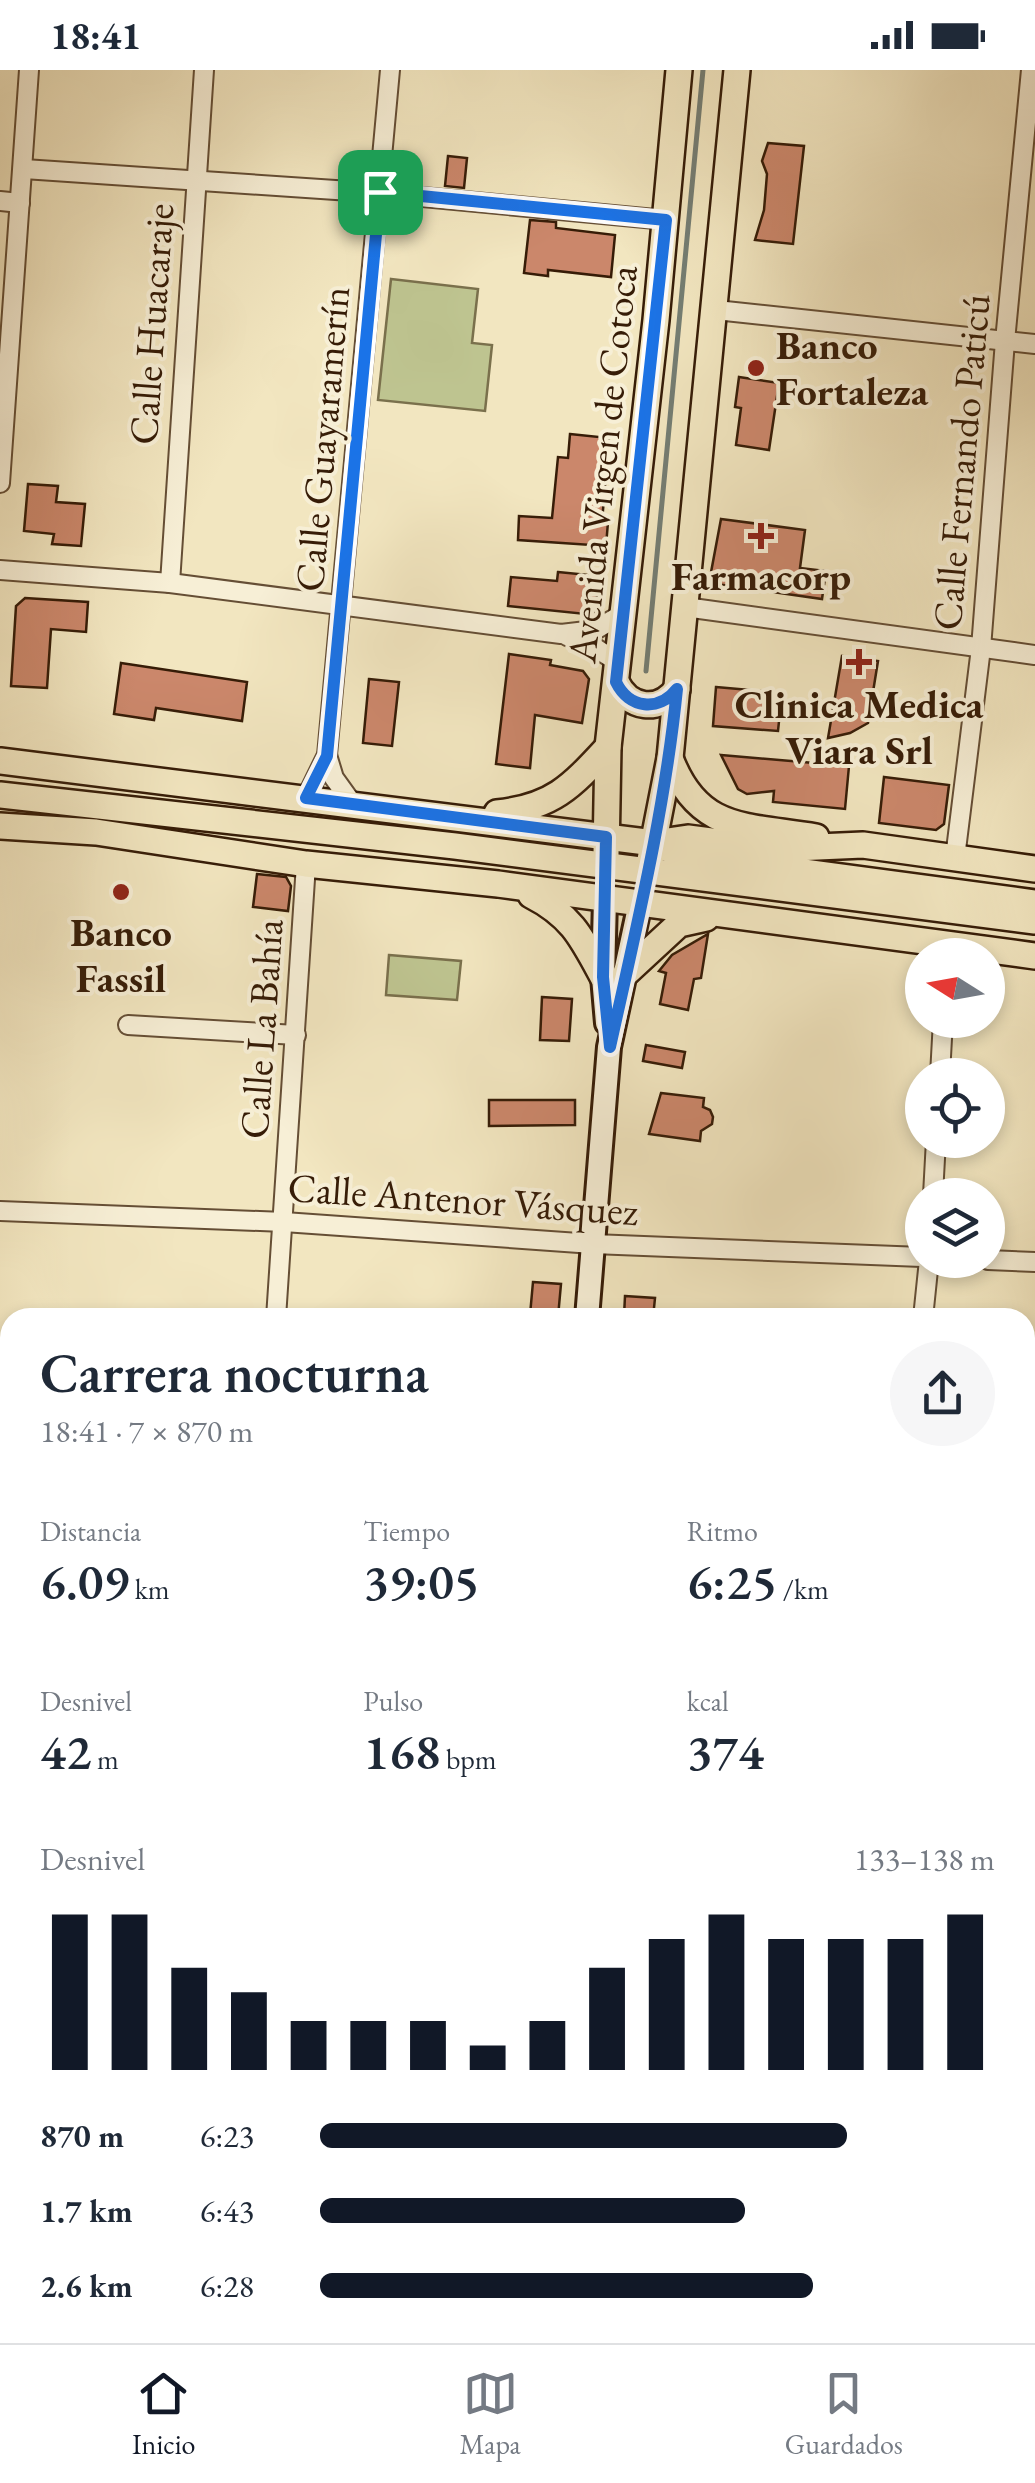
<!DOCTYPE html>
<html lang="es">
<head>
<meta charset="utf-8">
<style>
	body { margin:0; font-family:"EB Garamond",serif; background:#f6f6f7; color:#1f2937; height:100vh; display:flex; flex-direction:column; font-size:38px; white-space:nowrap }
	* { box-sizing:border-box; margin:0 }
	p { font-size:32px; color:#747a83 }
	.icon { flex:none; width:55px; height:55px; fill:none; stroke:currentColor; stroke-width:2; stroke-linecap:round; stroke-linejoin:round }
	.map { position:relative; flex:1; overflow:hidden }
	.sheet { position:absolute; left:0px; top:1238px; width:1035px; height:1038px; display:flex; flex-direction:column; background:#fff; border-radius:30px 30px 0 0; box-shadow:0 5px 15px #0003 }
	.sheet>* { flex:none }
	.needle { width:65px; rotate:281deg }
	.buttons { position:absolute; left:905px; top:868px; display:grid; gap:20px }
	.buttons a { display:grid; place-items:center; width:100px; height:100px; border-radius:50%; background:#fff; box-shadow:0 5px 15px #0003; font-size:50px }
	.pin { position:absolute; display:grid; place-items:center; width:85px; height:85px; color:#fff; margin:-42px; border-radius:20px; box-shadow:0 5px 15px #0006 }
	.round { display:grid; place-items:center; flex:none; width:105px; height:105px; border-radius:52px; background:#f6f6f7 }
	.headline { display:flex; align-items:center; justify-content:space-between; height:170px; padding:0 40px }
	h1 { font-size:55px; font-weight:600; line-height:75px }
	.metrics { display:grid; grid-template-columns:repeat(3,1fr); gap:15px; height:170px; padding:10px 40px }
	.metrics div { display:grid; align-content:center }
	.metrics b { font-size:50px; font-weight:600 }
	.metrics small { font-size:28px; font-weight:400 }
	.metrics p { font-size:28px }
	.chart { height:280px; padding:20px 40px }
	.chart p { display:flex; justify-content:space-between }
	.chart svg { width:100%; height:180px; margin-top:10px; stroke:#111827; stroke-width:6 }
	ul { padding:0 40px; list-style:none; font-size:32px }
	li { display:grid; grid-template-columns:160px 120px 1fr; align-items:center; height:75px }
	li i { height:25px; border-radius:12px; background:#111827 }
	.status { display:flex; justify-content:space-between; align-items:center; height:70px; padding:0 50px; background:#fff; direction:ltr }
	.status svg { height:28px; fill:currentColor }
	.tabs { display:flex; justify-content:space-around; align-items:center; height:140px; border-top:2px solid #e0e1e3; background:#fff; font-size:28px; color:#747a83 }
	.tabs a { display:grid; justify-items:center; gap:5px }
	.tabs .selected { color:#111827 }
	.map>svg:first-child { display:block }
	.green { fill:#bec490; stroke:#7a704c; stroke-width:2.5 }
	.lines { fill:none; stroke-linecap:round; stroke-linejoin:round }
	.stream { stroke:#747d73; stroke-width:5 }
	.building { fill:#cb876b; stroke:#361c07; stroke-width:2.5 }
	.minor-casing { stroke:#654e35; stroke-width:22 }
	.secondary-casing { stroke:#361c07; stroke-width:28 }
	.primary-casing { stroke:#361c07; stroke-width:30 }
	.minor { stroke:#f7efd6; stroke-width:18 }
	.secondary { stroke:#f7efd6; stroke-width:22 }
	.primary { stroke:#f2e6c0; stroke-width:25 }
	.route-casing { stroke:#fff; stroke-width:20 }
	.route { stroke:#1a73e8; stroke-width:12 }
	.poi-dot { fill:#8f2418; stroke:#f7efd6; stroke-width:4 }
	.labels { text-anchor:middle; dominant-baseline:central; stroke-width:8; stroke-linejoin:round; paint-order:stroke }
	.street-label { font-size:40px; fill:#361c07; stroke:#f7efd6 }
	.poi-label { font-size:40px; font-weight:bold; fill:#361c07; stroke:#f7efd6 }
</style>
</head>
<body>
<div class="status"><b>18:41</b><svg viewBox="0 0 49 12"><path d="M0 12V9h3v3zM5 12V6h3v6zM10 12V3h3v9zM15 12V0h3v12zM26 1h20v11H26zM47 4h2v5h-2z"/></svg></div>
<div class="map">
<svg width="1035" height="2273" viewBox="0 0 1035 2273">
	<rect width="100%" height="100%" fill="#f2e6c0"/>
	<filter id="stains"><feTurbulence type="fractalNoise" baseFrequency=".002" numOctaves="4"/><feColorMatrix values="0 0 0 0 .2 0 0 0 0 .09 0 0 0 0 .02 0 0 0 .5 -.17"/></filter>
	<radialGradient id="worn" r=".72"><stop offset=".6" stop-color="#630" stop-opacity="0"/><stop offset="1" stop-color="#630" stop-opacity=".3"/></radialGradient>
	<g class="green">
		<path d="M391,209l87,10 -6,54 20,2 -7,66 -107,-11z"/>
		<path d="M389,885l72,6 -4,39 -71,-5z"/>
		<path d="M0,1908l10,1v356h305v8h-315z"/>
	</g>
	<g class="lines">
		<path class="stream" d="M646,601l57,-601"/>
	</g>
	<g class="building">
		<path d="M768,73l36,3 -11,98 -38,-4 9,-30 3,-36 -5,-13z"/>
		<path d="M448,86l19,2 -3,30 -19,-2z"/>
		<path d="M530,150l26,2v6l59,7 -4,42 -63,-7v6l-24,-3z"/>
		<path d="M739,307l40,6 -10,67 -33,-5 5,-37 -6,-1z"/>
		<path d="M570,364l39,4 -7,84h6l-2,24 -88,-6 1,-24 33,2 6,-61 10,1z"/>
		<path d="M28,414l30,2 -2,16 29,2 -4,42 -29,-2 2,-10 -30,-3z"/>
		<path d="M721,449l84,11 -5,38 26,3 -4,28 -113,-16z"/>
		<path d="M558,502l41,4 -4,39 -87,-9 3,-29 46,4z"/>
		<path d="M25,528l63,4 -2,30 -35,-3 -4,59 -36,-2 5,-80z"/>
		<path d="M509,584l42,6 -1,5 33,6 6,8 -7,44 -47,-8 -5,53 -34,-4z"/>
		<path d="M842,586l36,5 -10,62 -18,10 -22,5z"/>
		<path d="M121,593l126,19 -5,39 -86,-13 -2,12 -40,-6z"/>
		<path d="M369,609l30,3 -7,64 -29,-3z"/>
		<path d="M716,617l66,6 -4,38 -65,-5z"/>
		<path d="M721,685l128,11 -4,43 -72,-7 1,-11 -27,3 -9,-5z"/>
		<path d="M884,707l65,8 -5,39 -8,6 -57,-7z"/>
		<path d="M257,804l29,3 5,9 -3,25 -35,-4z"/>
		<path d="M708,864l-7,44 -7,1 -6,31 -28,-6 6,-31 -7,-2 13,-16z"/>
		<path d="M542,927l30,2 -3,42 -29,-1z"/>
		<path d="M646,975l39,7 -3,16 -39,-7z"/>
		<path d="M661,1023l43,5 -1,9 7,3 3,7 -1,7 -11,7 -1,10 -51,-7z"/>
		<path d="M489,1030h86v25l-86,1z"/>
		<path d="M533,1212l28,2 -3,33 -28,-2z"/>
		<path d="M625,1226l30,2 -2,20 -29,-2z"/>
	</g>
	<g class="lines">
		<g class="minor-casing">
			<g id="minor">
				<path d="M24,99l356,24 286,27"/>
				<path d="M0,131l20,2"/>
				<path d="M716,240l319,34"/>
				<path d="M0,413l29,-413"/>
				<path d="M0,500l170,13 391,51 34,-4 29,-17"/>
				<path d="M170,513l34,-513"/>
				<path d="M685,537l350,48"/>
				<path d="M567,566l24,9 28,18"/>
				<path d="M327,685l7,23 18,25"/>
				<path d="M306,728l21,-43 63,-685"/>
				<path d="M955,788l26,-210 24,-307 26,-271"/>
				<path d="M128,955l168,10"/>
				<path d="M940,1005l3,-55"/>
				<path d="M933,1125l3,-55"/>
				<path d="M0,1141l284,11 309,22 329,13"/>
				<path d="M988,1190l47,2"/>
				<path d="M276,1248l30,-454"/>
				<path d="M923,1248l6,-58"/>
				<path d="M0,1408h10"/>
				<path d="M1025,1463l10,1"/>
				<path d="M0,1662h10"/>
				<path d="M1025,1711l10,1"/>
				<path d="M0,1903h10"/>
				<path d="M1025,1956h10"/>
				<path d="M1025,2194h10"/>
				<path d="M339,2273l1,-8"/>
				<path d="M824,2273l1,-8"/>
			</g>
		</g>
		<g class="secondary-casing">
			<g id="secondary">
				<path d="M605,829l-2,78 4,46"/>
				<path d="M587,1248l22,-271 31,-144"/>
				<path d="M496,2273l1,-8"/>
			</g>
		</g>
		<g class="primary-casing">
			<g id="primary">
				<path d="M616,612c13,27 43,31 61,7"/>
				<path d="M670,688c28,75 77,67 146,79"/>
				<path d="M0,691l654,82 31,13 350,47"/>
				<path d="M0,725l455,51 580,75"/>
				<path d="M497,743c56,-6 74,-26 111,-66"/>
				<path d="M0,756l96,6 210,32 192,20 537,72"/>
				<path d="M654,773l34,-5 84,11 91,-4 172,24"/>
				<path d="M606,784l2,-107 48,-427 23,-250"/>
				<path d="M650,790l20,-102 67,-688"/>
				<path d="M531,825c41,21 51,43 72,82"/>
				<path d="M626,903l53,-49 27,-6"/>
			</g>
		</g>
		<use href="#minor" class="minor"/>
		<use href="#secondary" class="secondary"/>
		<use href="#primary" class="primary"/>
	</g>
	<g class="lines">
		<g class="route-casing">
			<path id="route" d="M380,122l286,28 -50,462c13,27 43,30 61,7 -12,121 -41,240 -67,358l-7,-70 3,-140 -300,-39 21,-42z"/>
		</g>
		<use href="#route" class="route"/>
	</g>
	<g class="poi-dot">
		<circle cx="756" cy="298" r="10"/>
		<path d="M756 451h10v10h10v10h-10v10h-10v-10h-10v-10h10z"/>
		<path d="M854 577h10v10h10v10h-10v10h-10v-10h-10v-10h10z"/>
		<circle cx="121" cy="822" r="10"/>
	</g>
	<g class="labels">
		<g class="street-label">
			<text transform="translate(151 254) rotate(-86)">Calle Huacaraje</text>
			<text transform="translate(322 369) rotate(-85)">Calle Guayaramerín</text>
			<text transform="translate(961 392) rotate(-85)">Calle Fernando Paticú</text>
			<text transform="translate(602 394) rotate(-84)">Avenida Virgen de Cotoca</text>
			<text transform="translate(261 959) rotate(-86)">Calle La Bahía</text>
			<text transform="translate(463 1129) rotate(4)">Calle Antenor Vásquez</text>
		</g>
		<g class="poi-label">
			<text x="776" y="275" text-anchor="start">Banco<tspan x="776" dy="46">Fortaleza</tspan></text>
			<text x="761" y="506">Farmacorp</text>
			<text x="859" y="634">Clinica Medica<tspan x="859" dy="46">Viara Srl</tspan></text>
			<text x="121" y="862">Banco<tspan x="121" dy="46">Fassil</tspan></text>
		</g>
	</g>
	<rect width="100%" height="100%" filter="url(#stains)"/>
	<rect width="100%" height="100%" fill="url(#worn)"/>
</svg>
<div class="buttons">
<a><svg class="needle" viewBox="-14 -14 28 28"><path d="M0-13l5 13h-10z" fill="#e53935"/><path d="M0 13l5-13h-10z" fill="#747a83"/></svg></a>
<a><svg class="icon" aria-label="locate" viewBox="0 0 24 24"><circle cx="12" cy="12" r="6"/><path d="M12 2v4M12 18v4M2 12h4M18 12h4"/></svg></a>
<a><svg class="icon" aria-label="layers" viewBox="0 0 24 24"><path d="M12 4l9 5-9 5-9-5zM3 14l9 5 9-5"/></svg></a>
</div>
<div class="pin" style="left:380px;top:122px;background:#1e9e55"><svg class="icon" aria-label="arrive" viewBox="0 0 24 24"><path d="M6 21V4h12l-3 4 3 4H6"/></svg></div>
<section class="sheet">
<div class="headline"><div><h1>Carrera nocturna</h1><p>18:41 · 7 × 870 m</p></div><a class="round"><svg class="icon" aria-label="share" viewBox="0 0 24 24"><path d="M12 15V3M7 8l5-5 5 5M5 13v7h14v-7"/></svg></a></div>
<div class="metrics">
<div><p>Distancia</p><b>6.09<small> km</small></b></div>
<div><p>Tiempo</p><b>39:05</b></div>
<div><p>Ritmo</p><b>6:25<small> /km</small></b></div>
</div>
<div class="metrics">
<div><p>Desnivel</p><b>42<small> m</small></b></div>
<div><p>Pulso</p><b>168<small> bpm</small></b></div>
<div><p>kcal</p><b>374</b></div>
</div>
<div class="chart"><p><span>Desnivel</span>133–138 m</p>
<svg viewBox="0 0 160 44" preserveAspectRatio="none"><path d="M5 44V6M15 44V6M25 44V19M35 44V25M45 44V32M55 44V32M65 44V32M75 44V38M85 44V32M95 44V19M105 44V12M115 44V6M125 44V12M135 44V12M145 44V12M155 44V6"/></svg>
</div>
<ul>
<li><b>870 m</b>6:23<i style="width:78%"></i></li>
<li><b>1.7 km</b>6:43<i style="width:63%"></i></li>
<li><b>2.6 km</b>6:28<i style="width:73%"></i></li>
</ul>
</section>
</div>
<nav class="tabs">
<a class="selected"><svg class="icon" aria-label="home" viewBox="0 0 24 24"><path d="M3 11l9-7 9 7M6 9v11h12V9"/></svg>Inicio</a>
<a><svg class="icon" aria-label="map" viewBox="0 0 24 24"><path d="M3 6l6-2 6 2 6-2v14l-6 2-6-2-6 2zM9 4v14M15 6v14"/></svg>Mapa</a>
<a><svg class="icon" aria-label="saved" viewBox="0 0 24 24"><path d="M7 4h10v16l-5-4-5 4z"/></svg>Guardados</a>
</nav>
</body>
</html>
